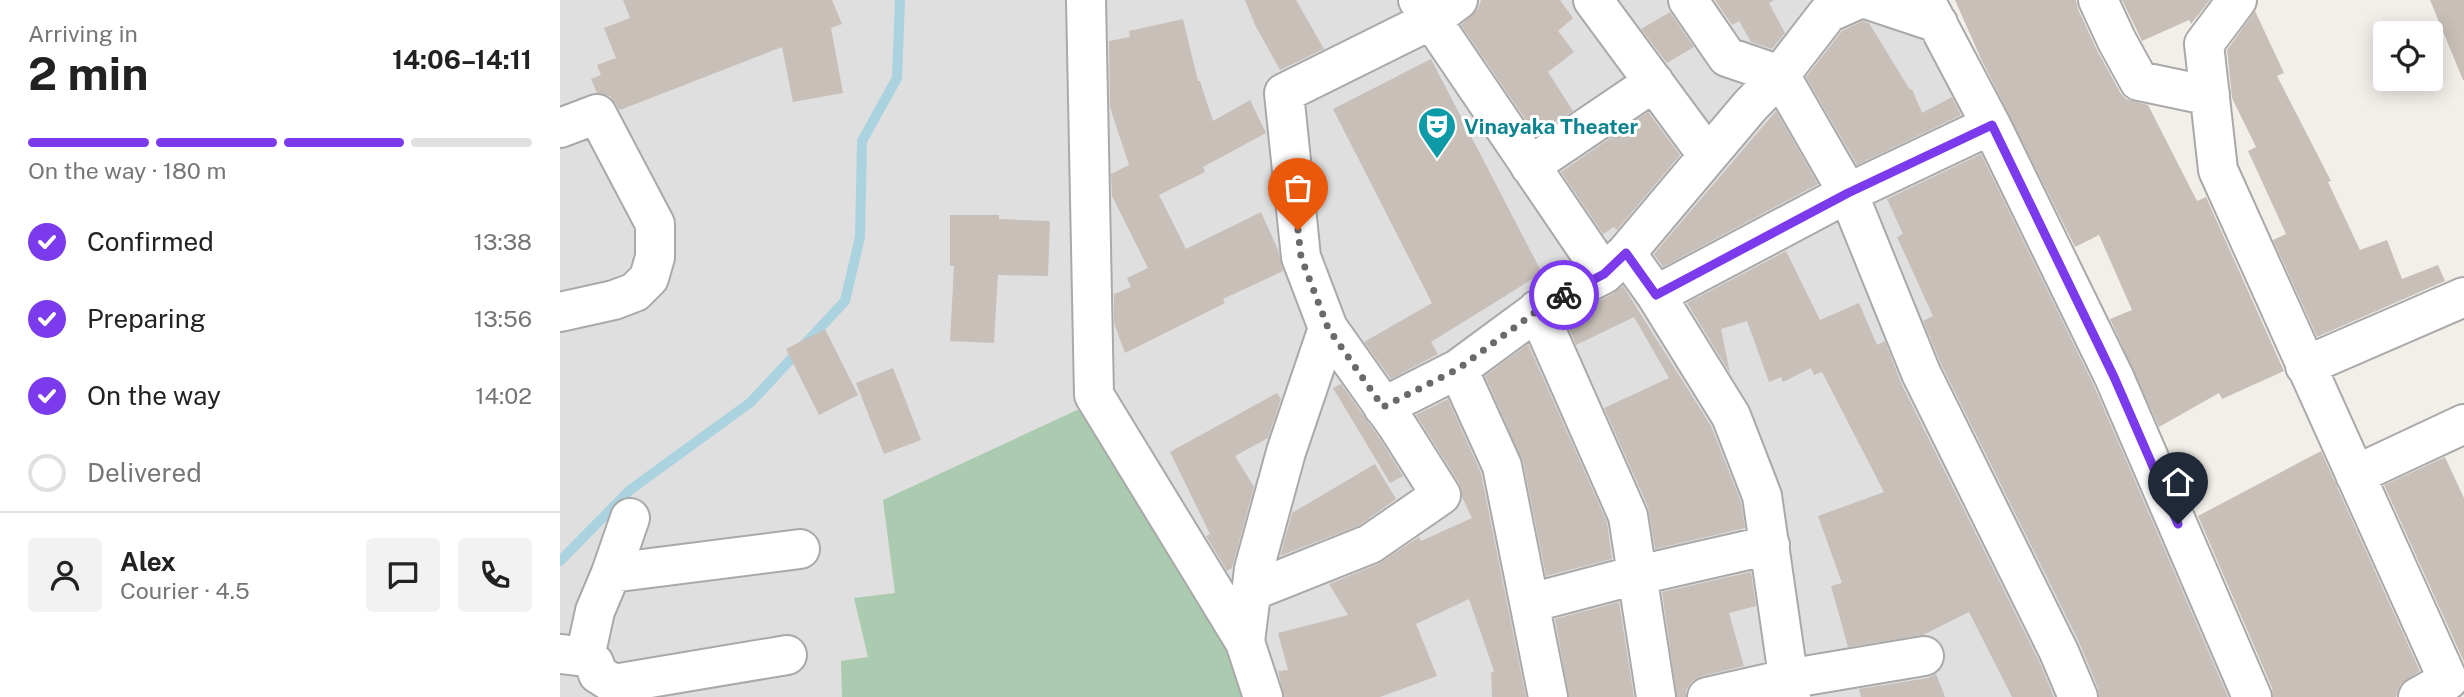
<!DOCTYPE html>
<html lang="en">
<head>
<meta charset="utf-8">
<style>
	:root { --surface:#fff; --page:#f2f2f2; --text:#222; --muted:#767676; --line:#e0e0e0; --accent:#7c3aed }
	body { margin:0; font-family:"Public Sans",sans-serif; background:var(--page); color:var(--text); height:100vh; display:flex; flex-direction:column; font-size:26px; white-space:nowrap }
	* { box-sizing:border-box; margin:0 }
	p { font-size:23px; color:var(--muted) }
	.icon { flex:none; width:38px; height:38px; fill:none; stroke:currentColor; stroke-width:2; stroke-linecap:round; stroke-linejoin:round }
	.map { position:relative; flex:1; overflow:hidden }
	.drawer { display:flex; flex-direction:column; background:var(--surface); width:560px }
	.drawer>* { flex:none }
	.buttons { position:absolute; left:1813px; top:21px; display:grid; gap:14px }
	.buttons a { display:grid; place-items:center; width:70px; height:70px; border-radius:7px; background:var(--surface); box-shadow:0 4px 18px #0003; font-size:35px }
	.pin { position:absolute; display:grid; place-items:center; width:60px; height:60px; color:#fff; margin:-72px -30px; border-radius:50% 50% 50% 0; rotate:-45deg; box-shadow:0 0 7px #0007 }
	.pin .icon { rotate:45deg }
	.courier { position:absolute; display:grid; place-items:center; width:70px; height:70px; margin:-35px; border:5px solid #7c3aed; border-radius:50%; background:#fff; color:#222; box-shadow:0 2px 9px #0007 }
	.headline em { font-style:normal; font-weight:700 }
	.headline div { display:flex; flex-direction:column-reverse }
	.headline { display:flex; align-items:center; justify-content:space-between; height:119px; padding:0 28px }
	h1 { font-size:46px; font-weight:700; line-height:52px }
	.bar { display:grid; grid-template-columns:repeat(4,1fr); gap:10px 7px; align-content:center; height:84px; padding:0 28px }
	.bar i { height:9px; border-radius:5px; background:var(--line) }
	.bar .on { background:var(--accent) }
	.bar p { grid-column:span 4 }
	.line { display:flex; align-items:center; gap:18px; padding:0 28px; border-top:2px solid var(--line) }
	.line div { flex:1 }
	.round { display:grid; place-items:center; flex:none; width:74px; height:74px; border-radius:7px; background:var(--page) }
	ol { padding:0 28px; list-style:none }
	li { display:flex; align-items:center; gap:21px; height:77px }
	li p { margin-inline-start:auto }
	li .icon { padding:7px; border-radius:50%; background:var(--accent); color:#fff; stroke-width:4 }
	li:last-child { color:var(--muted) }
	li i { width:38px; height:38px; border:4px solid var(--line); border-radius:50% }
	main { display:flex; flex:1; min-height:0 }
	.map>svg:first-child { display:block }
</style>
</head>
<body>
<main>
<section class="drawer">
<div class="headline"><div><h1>2 min</h1><p>Arriving in</p></div><em>14:06–14:11</em></div>
<div class="bar"><i class="on"></i><i class="on"></i><i class="on"></i><i></i><p>On the way · 180 m</p></div>
<ol>
<li><svg class="icon" aria-label="check" viewBox="0 0 24 24"><path d="M5 12l5 5 9-10"/></svg>Confirmed<p>13:38</p></li>
<li><svg class="icon" aria-label="check" viewBox="0 0 24 24"><path d="M5 12l5 5 9-10"/></svg>Preparing<p>13:56</p></li>
<li><svg class="icon" aria-label="check" viewBox="0 0 24 24"><path d="M5 12l5 5 9-10"/></svg>On the way<p>14:02</p></li>
<li><i></i>Delivered</li>
</ol>
<div class="line" style="height:126px"><a class="round"><svg class="icon" aria-label="person" viewBox="0 0 24 24"><circle cx="12" cy="8" r="4"/><path d="M4 21q1-7 8-7t8 7"/></svg></a><div><b>Alex</b><p>Courier · 4.5</p></div><a class="round"><svg class="icon" aria-label="chat" viewBox="0 0 24 24"><path d="M4 5h16v11H9l-5 4z"/></svg></a><a class="round"><svg class="icon" aria-label="phone" viewBox="0 0 24 24"><path d="M5 4h4l2 5-3 2q2 4 5 5l2-3 5 2v4C11 20 4 13 5 4z"/></svg></a></div>
</section>
<div class="map">
<svg width="1904" height="697" viewBox="0 0 1904 697">
	<rect width="100%" height="100%" fill="#f2efe9"/>
	<path fill="#e0dfdf" d="M0 0H1350L1630 586 1677 697H0Z"/>
	<path fill="#aacbaf" d="M530 404 668 628 682 697H282L281 661 308 657 294 598 335 593 323 500Z"/>
	<g fill="none" stroke-linecap="round" stroke-linejoin="round">
		<path stroke="#aad3df" stroke-width="10" d="M0 561 70 490 191 402 285 301 300 237 302 141 337 78 340 0"/>
	</g>
	<path fill="#c7bfb8" d="M63 0H272L282 24 271 28 283 93 233 102 222 47 60 110 50 96 37 93 31 79 41 75 37 65 56 58 44 28 70 18Z
		M685 0H736L764 49 720 70 695 25Z
		M1000 0 1013 18 998 31 1014 52 988 72 1013 111 976 135 901 25 918 9 921 0Z
		M1155 0H1214L1209 3 1225 33 1212 49 1191 42 1179 21 1172 25Z
		M1395 0H1516L1518 9 1537 50 1560 92 1566 99 1588 105 1637 201 1646 197 1724 371 1662 399 1659 393 1599 427 1550 319 1572 310 1539 235 1515 247 1421 59Z
		M1562 0H1650L1631 24 1629 20 1582 41Z
		M1870 0H1904V80H1903Z
		M1695 11 1724 73 1717 76 1771 181 1768 182 1800 250 1827 240 1842 279 1878 265 1885 281 1757 337 1713 240 1726 234 1688 151 1696 147 1672 98 1667 50Z
		M1110 12 1134 47 1107 63 1081 29Z
		M623 19 638 81H640L653 121 690 100 706 133 643 167 645 172 599 195 626 249 701 212 718 250 723 271 663 299 665 303 565 353 554 323V294L571 287 567 278 588 268 552 196 551 174 569 165 550 107 549 41 570 37 569 31Z
		M1303 21 1309 23 1350 90 1352 89 1362 113 1392 97 1401 115 1297 165 1246 77 1282 31Z
		M871 59 982 273 871 342 878 354 831 379 804 342 872 303 773 109Z
		M1216 111 1258 184 1103 267 1094 254Z
		M1088 112 1120 155 1057 230 1054 227 1043 234 1001 172Z
		M1421 154 1534 386 1668 697H1539L1538 688 1519 642 1381 364 1363 321 1373 316 1337 237 1343 234 1327 199Z
		M390 215H439V219L490 221 488 276 438 275 434 343 390 341 394 266H390Z
		M1226 251 1260 320 1299 303 1317 345 1325 341 1341 383 1479 661 1494 697H1452L1409 612 1363 635 1288 647 1271 586 1282 583 1258 516 1324 492 1262 372 1254 375 1251 368 1223 382 1221 377 1209 382 1187 321 1161 329 1170 373 1127 303Z
		M1063 286 1151 426 1181 502 1185 528 1095 549 1088 507 1044 408 1109 378 1074 317 1016 345 1005 319 1054 293Z
		M265 329 298 395 259 415 226 349Z
		M968 344 1047 522 1052 559 986 576 963 462 925 376Z
		M333 368 361 440 324 454 296 383Z
		M781 384 820 439 843 476 830 483 773 388Z
		M717 393 721 399 708 438 675 456 694 487 672 568 667 571 646 536 650 534 610 452Z
		M888 399 921 473 966 697H932L931 673 934 671 909 599 856 624 877 676 820 697H724L718 671 728 670 718 633 788 615 769 584 818 564 859 537 861 541 912 518 902 497 899 483 856 415Z
		M1761 451 1860 671 1840 685 1836 697H1713L1712 688 1638 516Z
		M1885 457 1904 498V662L1824 485Z
		M815 464 836 499 800 525 720 556 732 513Z
		M1191 572 1196 606 1169 613 1184 666 1142 676 1132 681 1126 690V697H1117L1102 592Z
		M1059 602 1074 697H1009L995 619Z
		M1376 674 1385 697H1301L1299 689 1368 678Z"/>
	<g fill="none" stroke-linecap="round" stroke-linejoin="round">
		<defs>
			<path id="minor" d="M526 0 534 395 685 642
				M858 0 1044 274
				M1033 0 1148 156
				M1128 0 1167 57 1220 75 1288 193 1361 373 1499 652 1518 697
				M1309 0 1378 23
				M1365 0 1431 125 1554 377 1692 697
				M1538 0 1557 41 1579 81 1641 94H1650
				M1677 0 1644 44 1658 170 1888 680 1858 697
				M0 128 37 114 95 224V257L89 278 75 292 54 300 0 312
				M970 166 1094 82
				M1066 253 1096 295 1171 416 1202 496 1231 697
				M1096 295 1288 193 1431 125
				M977 310 1068 516 1096 697
				M1745 366 1904 297
				M823 407 898 369
				M1795 475 1904 424
				M51 573 70 518
				M692 591 810 544 881 495 838 427 768 328
				M970 603 1061 579 1210 545
				M2 654 25 657 34 663 38 674 54 684 227 655
				M25 657 35 611 51 573 240 549
				M703 697 685 642 694 569 726 452 768 328 741 257 724 93 871 20 898 0
				M988 697 942 466 898 369 989 302 1044 274 1066 253 1190 106 1220 75 1268 13 1297 0
				M1147 697 1227 679 1364 656"/>
		</defs>
		<use href="#minor" stroke="#a9a9a9" stroke-width="42"/>
		<use href="#minor" stroke="#fff" stroke-width="38"/>
	</g>
	<g fill="none" stroke-linecap="round" stroke-linejoin="round">
		<path stroke="#6b6a68" stroke-width="7" stroke-dasharray="0 12.6" d="M738 230 741 257 768 328 823 407 898 369 989 302 1004 295"/>
		<path stroke="#7c3aed" stroke-width="9" d="M1004 295 1044 274 1066 253 1096 295 1288 193 1432 125 1554 377 1618 524"/>
	</g>
	<defs>
		<symbol id="theatre-pin" viewBox="-11 -11 22 30"><path d="M0 17L-7.5 6A9.5 9.5 0 1 1 7.5 6Z" fill="#0f9aa8" stroke="#fff"/><path d="M-5-5.5Q0-4 5-5.5V0Q5 5 0 6Q-5 5-5 0ZM-3.3-2.5H-1v1.5H-3.3ZM1-2.5H3.3v1.5H1ZM-2.8 1Q0 5.5 2.8 1Z" fill="#fff"/></symbol>
	</defs>
	<g fill-rule="evenodd">
		<use href="#theatre-pin" x="855" y="104" width="44" height="60"/>
	</g>
	<g text-anchor="middle" dominant-baseline="central" stroke-width="6" stroke-linejoin="round" paint-order="stroke">
		<g font-size="21" font-weight="bold" fill="#0d838f" stroke="#fff" text-anchor="start">
			<text x="904" y="126">Vinayaka Theater</text>
		</g>
	</g>
</svg>
<div class="buttons">
<a><svg class="icon" aria-label="locate" viewBox="0 0 24 24"><circle cx="12" cy="12" r="6"/><path d="M12 2v4M12 18v4M2 12h4M18 12h4"/></svg></a>
</div>
<div class="pin" style="left:738px;top:230px;background:#ea580c"><svg class="icon" aria-label="bag" viewBox="0 0 24 24"><path d="M5 8h14l-1 12H6zM9 8a3 3 0 0 1 6 0"/></svg></div>
<div class="pin" style="left:1618px;top:524px;background:#1f2937"><svg class="icon" aria-label="home" viewBox="0 0 24 24"><path d="M3 11l9-7 9 7M6 9v11h12V9"/></svg></div>
<div class="courier" style="left:1004px;top:295px"><svg class="icon" aria-label="bike" viewBox="0 0 24 24"><circle cx="6" cy="16" r="4"/><circle cx="18" cy="16" r="4"/><path d="M6 16l4-8h5l3 8M10 8l3 8H6M13 5h3"/></svg></div>
</div>
</main>
</body>
</html>
